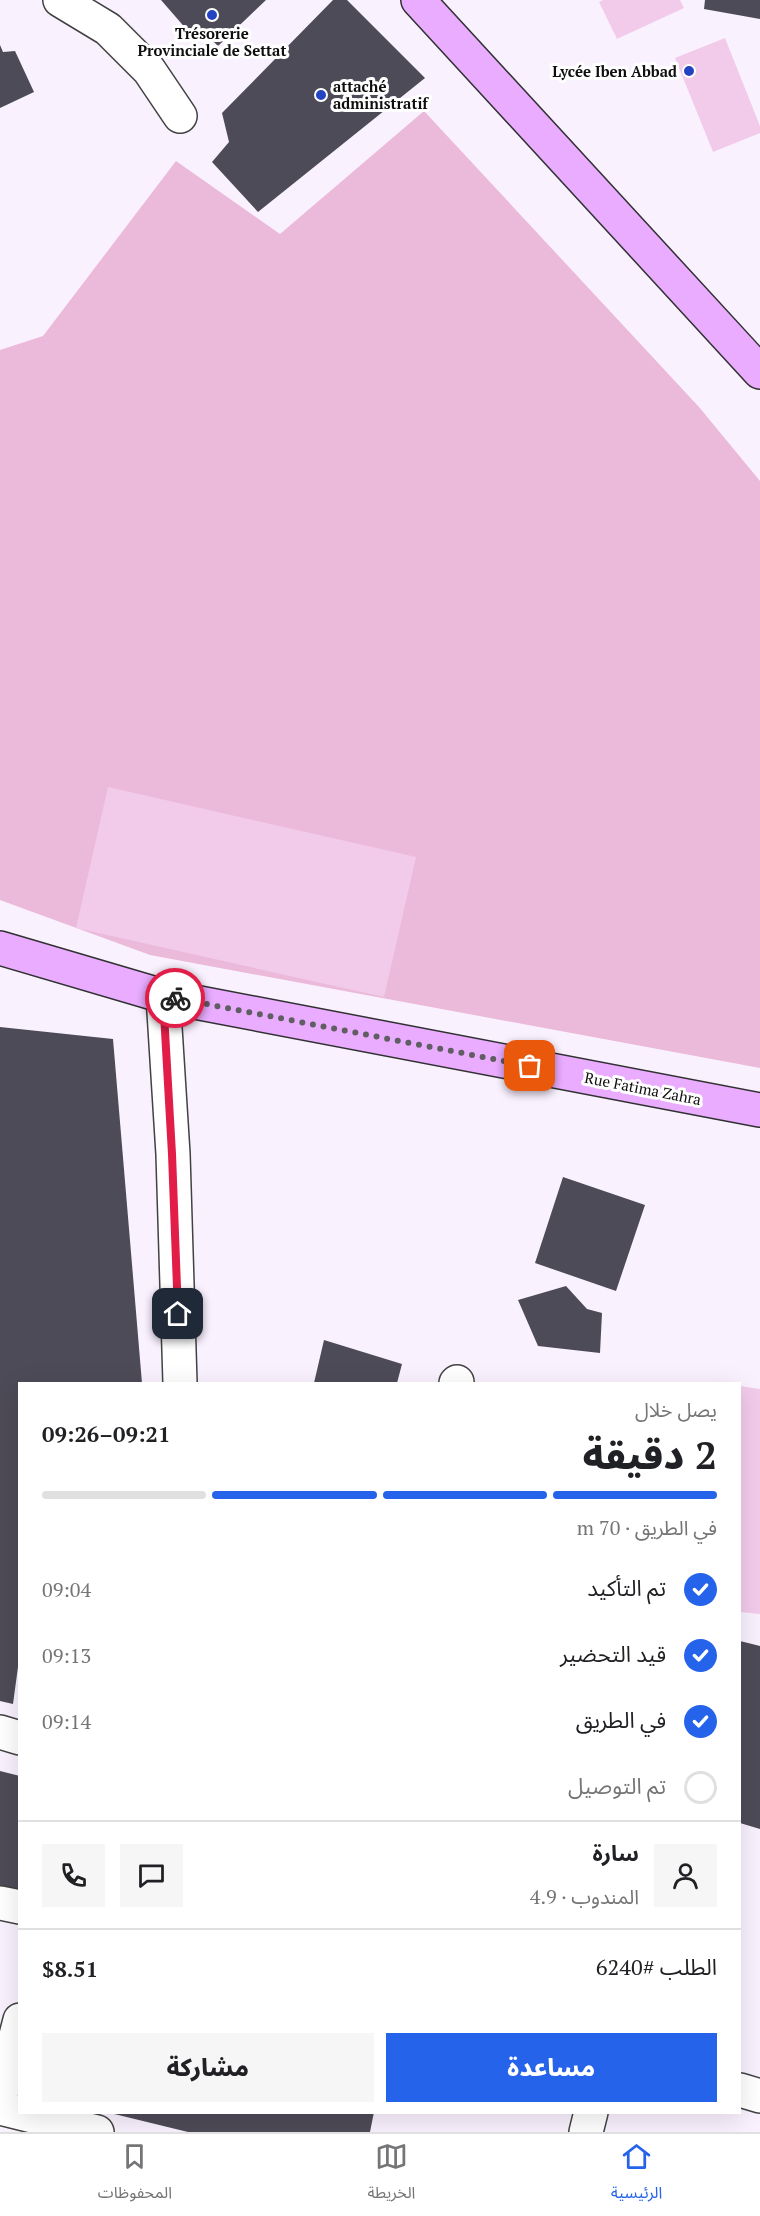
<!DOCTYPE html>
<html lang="ar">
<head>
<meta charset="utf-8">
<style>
	:root { --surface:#fff; --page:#f6f6f6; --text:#202124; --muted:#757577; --line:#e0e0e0; --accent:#2563eb }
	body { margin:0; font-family:"PT Serif","Noto Sans Arabic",serif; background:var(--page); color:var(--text); direction:rtl; height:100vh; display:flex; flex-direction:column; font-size:22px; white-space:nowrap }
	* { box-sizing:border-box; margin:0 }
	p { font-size:20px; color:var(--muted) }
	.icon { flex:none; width:33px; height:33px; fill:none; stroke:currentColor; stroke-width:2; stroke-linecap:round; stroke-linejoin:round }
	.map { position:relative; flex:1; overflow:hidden; direction:ltr }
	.drawer { position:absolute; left:18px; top:1382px; width:723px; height:732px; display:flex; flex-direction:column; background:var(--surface); border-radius:0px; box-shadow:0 6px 24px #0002; direction:rtl }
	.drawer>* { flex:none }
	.pin { position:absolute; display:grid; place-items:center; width:51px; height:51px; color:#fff; margin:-26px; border-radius:12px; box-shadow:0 3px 9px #0006 }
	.courier { position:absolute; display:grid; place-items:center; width:60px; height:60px; margin:-30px; border:4px solid #e11d48; border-radius:50%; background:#fff; color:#222; box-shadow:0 2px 8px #0007 }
	.summary em { font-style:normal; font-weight:800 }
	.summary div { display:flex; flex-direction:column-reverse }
	.summary { display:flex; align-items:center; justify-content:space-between; height:102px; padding:0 24px }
	h1 { font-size:39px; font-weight:800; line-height:45px }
	.bar { display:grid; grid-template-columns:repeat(4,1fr); gap:9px 6px; align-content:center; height:72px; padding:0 24px }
	.bar i { height:8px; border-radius:4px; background:var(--line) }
	.bar .selected { background:var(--accent) }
	.bar p { grid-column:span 4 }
	.line { display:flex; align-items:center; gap:15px; padding:0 24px; border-top:2px solid var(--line) }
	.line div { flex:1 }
	.round { display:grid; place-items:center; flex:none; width:63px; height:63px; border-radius:0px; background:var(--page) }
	ol { padding:0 24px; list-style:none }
	li { display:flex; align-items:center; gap:18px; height:66px }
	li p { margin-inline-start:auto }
	li .icon { padding:6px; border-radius:50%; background:var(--accent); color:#fff; stroke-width:4 }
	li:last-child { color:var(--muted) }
	li i { width:33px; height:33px; border:3px solid var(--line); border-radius:50% }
	.cta { display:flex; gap:12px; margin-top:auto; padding:12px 24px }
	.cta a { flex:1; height:69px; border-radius:0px; background:var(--accent); color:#fff; font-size:24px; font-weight:800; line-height:69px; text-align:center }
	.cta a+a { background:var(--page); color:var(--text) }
	.dock { display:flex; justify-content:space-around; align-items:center; height:84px; border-top:2px solid var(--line); background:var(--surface); font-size:16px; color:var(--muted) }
	.dock a { display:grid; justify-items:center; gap:3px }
	.dock .selected { color:var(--accent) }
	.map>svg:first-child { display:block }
</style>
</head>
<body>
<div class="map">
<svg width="760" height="2132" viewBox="0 0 760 2132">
	<rect width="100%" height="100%" fill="#faf1ff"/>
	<path fill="#ebb9da" d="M424 111 699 407 760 481V1068L150 955 0 900V350L43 336 176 161 280 234Z"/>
	<path fill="#f2cbea" d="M603 0H680L684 8 617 39 599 2Z
		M725 38 760 126V133L713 152 675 58Z
		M108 787 416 857 384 997 76 928Z
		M740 1386 760 1389V1614L740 1612Z"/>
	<path fill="#4e4b58" d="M161 0H266L218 46 203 31 194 38Z
		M333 0H347L425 78 258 212 212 162 229 142 222 113Z
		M705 0H760V19L704 9Z
		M0 45 3 52 15 51 34 92 0 108Z
		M0 1027 113 1039 142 1383H20V1652L13 1704 0 1701Z
		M563 1177 645 1205 616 1291 535 1263Z
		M566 1286 587 1309 602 1313 600 1353 538 1346 518 1300Z
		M324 1340 402 1364 397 1383H314Z
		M740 1641 760 1646V1829L740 1823Z
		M0 1771 20 1776V1898L0 1893Z
		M106 2112H374L370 2132H188Z"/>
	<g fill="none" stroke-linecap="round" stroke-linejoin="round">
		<defs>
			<path id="street" d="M60 0 108 29 149 70 180 116
				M163 996 173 1154 180 1383
				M456 1383 457 1382
				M0 1732 20 1738
				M0 1903 20 1907
				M740 2090 760 2096
				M0 2098 20 2020
				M0 2108 97 2132
				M586 2132 591 2112"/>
			<path id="secondary" d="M418 0 760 372
				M0 948 163 996 760 1110"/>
		</defs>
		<use href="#street" stroke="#424242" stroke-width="36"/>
		<use href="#secondary" stroke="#313131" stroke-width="36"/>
		<use href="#street" stroke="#fff" stroke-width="33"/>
		<use href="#secondary" stroke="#e9acff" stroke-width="33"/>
	</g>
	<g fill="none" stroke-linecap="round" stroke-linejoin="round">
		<path stroke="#615e63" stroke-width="6" stroke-dasharray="0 10.8" d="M175 998 530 1066"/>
		<path stroke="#e11d48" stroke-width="8" d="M175 998 163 996 172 1154 178 1314"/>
	</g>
	<g fill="#2343c2" stroke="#fff" stroke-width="2">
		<circle cx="212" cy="15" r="6"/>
		<circle cx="689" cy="71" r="6"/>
		<circle cx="321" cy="95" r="6"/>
	</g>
	<g text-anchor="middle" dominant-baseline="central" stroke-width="6" stroke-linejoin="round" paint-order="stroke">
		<g font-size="15" font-weight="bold" fill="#0f0f0f" stroke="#fff">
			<text x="212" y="33">Trésorerie<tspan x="212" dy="17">Provinciale de Settat</tspan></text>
			<text x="677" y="71" text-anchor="end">Lycée Iben Abbad</text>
			<text x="333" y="86" text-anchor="start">attaché<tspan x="333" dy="17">administratif</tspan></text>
		</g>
		<g font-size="15" fill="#0f0f0f" stroke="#fff">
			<text transform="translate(643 1088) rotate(11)">Rue Fatima Zahra</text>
		</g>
	</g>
</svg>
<div class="pin" style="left:530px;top:1066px;background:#ea580c"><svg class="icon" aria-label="bag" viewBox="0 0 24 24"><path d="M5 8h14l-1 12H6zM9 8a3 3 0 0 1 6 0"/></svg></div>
<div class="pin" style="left:178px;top:1314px;background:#1f2937"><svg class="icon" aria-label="home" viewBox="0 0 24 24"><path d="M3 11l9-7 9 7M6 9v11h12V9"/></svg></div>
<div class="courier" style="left:175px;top:998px"><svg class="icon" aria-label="bike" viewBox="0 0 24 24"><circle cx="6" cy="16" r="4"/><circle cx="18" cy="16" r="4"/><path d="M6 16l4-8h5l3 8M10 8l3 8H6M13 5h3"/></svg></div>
<section class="drawer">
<div class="summary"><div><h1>2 دقيقة</h1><p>يصل خلال</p></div><em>09:21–09:26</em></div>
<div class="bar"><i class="selected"></i><i class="selected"></i><i class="selected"></i><i></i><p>في الطريق · 70 m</p></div>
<ol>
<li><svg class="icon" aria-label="check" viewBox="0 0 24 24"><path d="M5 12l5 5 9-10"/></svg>تم التأكيد<p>09:04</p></li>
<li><svg class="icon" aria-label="check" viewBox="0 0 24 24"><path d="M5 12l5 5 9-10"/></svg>قيد التحضير<p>09:13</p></li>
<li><svg class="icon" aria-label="check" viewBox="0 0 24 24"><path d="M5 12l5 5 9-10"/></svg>في الطريق<p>09:14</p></li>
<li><i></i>تم التوصيل</li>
</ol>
<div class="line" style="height:108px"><a class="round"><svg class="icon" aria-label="person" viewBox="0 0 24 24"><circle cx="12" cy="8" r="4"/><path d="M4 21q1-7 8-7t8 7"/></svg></a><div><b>سارة</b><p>المندوب · 4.9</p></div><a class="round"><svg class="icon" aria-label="chat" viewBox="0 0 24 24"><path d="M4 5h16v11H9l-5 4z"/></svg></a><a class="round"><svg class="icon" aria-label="phone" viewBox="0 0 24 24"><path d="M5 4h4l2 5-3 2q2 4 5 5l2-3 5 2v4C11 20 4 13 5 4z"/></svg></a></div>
<div class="line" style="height:78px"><div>الطلب #6240</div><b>$8.51</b></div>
<div class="cta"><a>مساعدة</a><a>مشاركة</a></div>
</section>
</div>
<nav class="dock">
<a class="selected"><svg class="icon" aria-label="home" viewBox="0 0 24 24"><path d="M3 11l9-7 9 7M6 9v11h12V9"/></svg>الرئيسية</a>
<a><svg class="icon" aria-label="map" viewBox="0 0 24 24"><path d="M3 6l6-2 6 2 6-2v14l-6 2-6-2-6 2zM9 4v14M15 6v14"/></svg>الخريطة</a>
<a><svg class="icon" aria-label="saved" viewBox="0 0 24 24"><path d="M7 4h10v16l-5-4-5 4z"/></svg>المحفوظات</a>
</nav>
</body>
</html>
